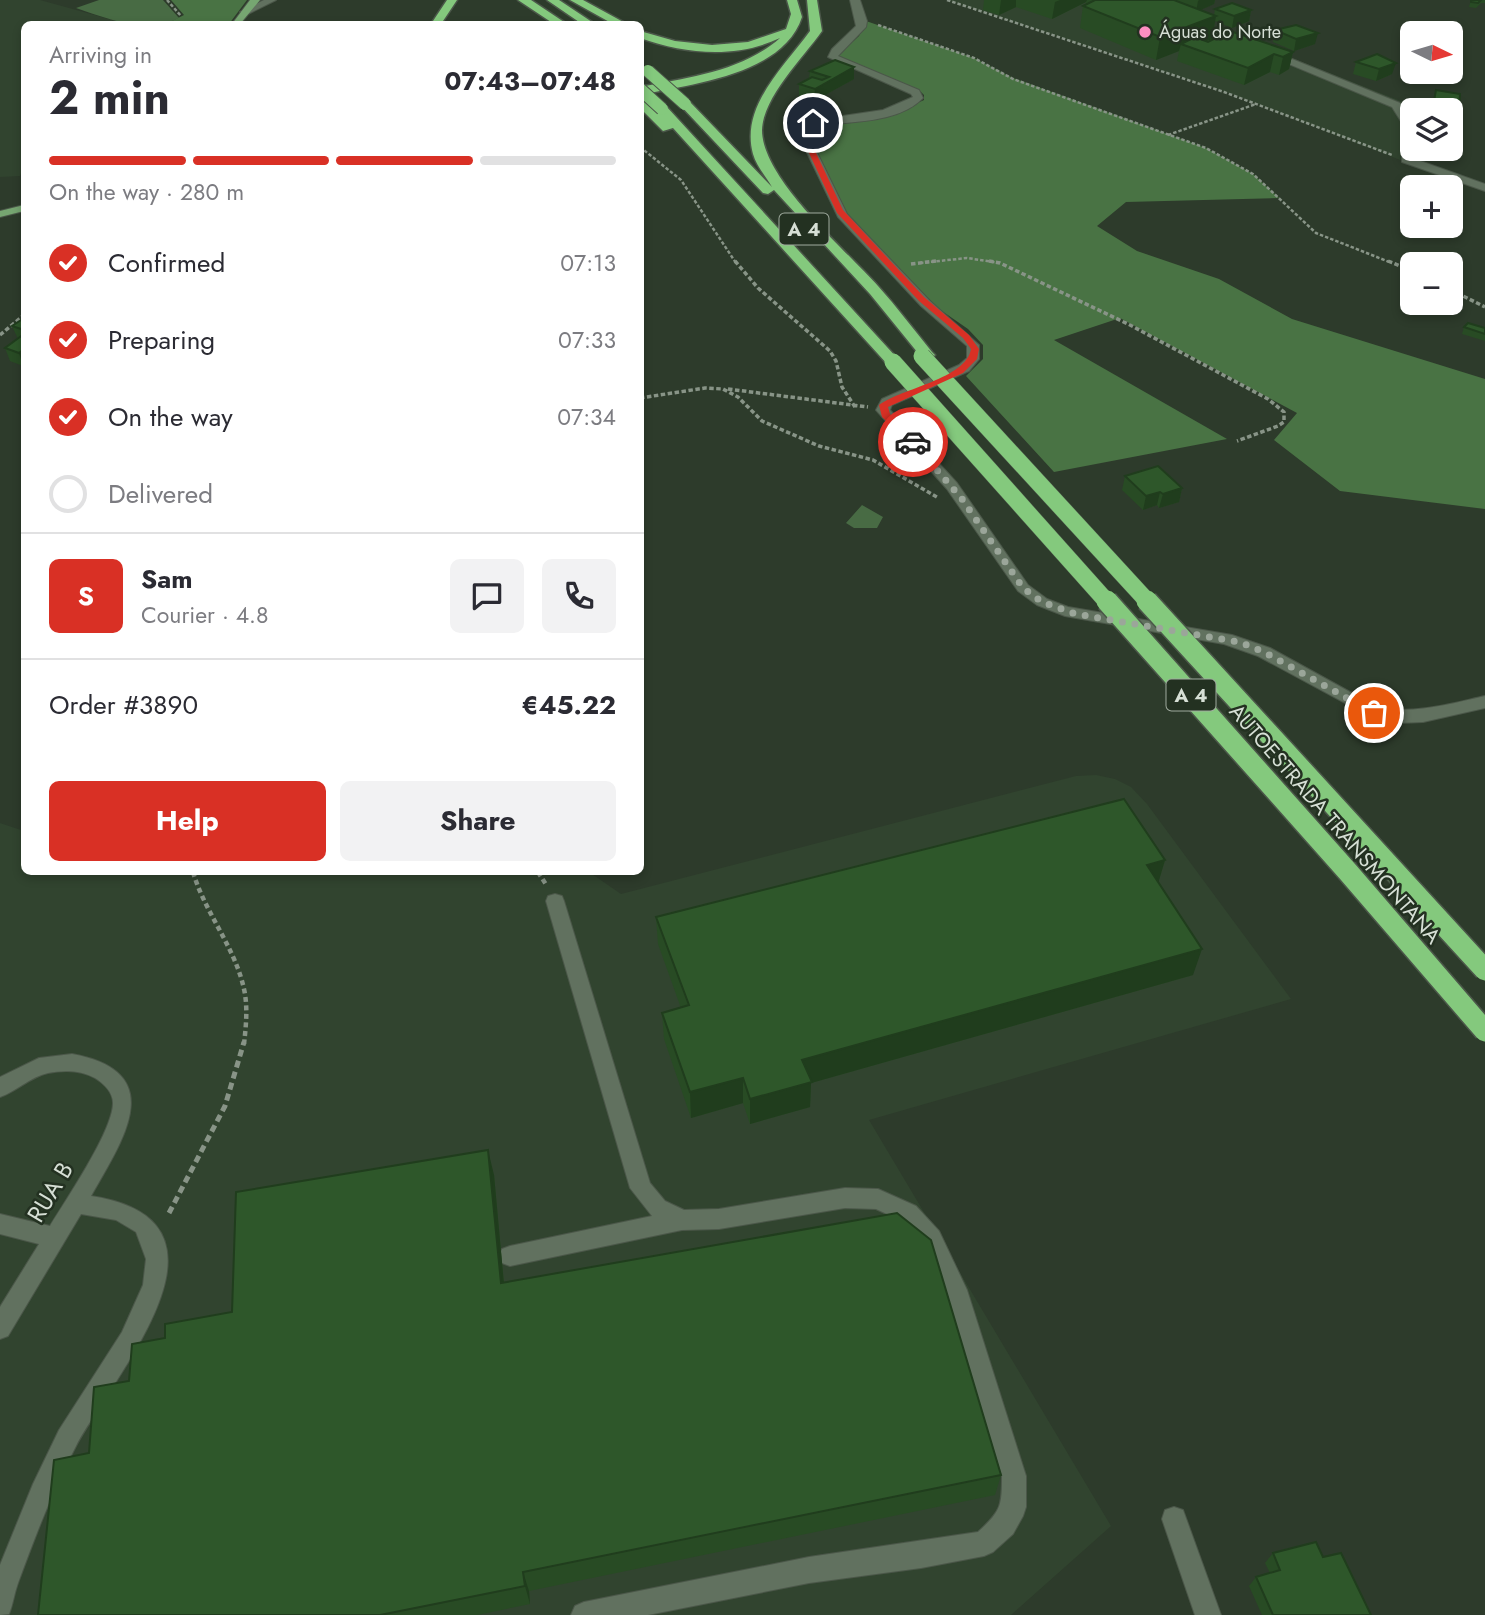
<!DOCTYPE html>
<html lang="en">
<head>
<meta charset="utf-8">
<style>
	:root { --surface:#fff; --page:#f2f2f3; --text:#2b2b33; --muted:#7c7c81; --line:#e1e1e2; --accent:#d93025 }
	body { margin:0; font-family:Jost,sans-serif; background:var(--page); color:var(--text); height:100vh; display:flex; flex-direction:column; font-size:26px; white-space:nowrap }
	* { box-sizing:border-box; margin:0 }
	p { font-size:23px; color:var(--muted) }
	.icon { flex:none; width:38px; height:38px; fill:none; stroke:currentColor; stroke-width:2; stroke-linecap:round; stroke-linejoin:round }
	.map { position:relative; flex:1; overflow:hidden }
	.drawer { position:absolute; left:21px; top:21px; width:623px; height:854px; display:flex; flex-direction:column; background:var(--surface); border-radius:10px; box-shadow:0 4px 10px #0003 }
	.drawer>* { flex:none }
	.needle { width:46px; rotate:95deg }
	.fabs { position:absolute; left:1400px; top:21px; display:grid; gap:14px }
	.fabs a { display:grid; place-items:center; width:63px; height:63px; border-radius:10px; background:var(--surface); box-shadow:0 4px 10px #0003; font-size:35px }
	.pin { position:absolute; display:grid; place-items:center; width:60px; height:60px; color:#fff; margin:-30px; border:4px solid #fff; border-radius:50%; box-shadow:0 2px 7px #0007 }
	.courier { position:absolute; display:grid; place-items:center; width:70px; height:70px; margin:-35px; border:5px solid #d93025; border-radius:50%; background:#fff; color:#222; box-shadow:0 2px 9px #0007 }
	.overview em { font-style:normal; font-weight:700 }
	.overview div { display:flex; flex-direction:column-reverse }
	.overview { display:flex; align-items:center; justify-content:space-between; height:119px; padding:0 28px }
	h1 { font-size:46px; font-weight:700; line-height:52px }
	.bar { display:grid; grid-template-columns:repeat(4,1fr); gap:10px 7px; align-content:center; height:84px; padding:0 28px }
	.bar i { height:9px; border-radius:5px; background:var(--line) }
	.bar .current { background:var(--accent) }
	.bar p { grid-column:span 4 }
	.line { display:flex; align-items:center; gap:18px; padding:0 28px; border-top:2px solid var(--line) }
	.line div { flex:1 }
	.round { display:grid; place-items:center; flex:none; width:74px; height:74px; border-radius:10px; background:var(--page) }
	ol { padding:0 28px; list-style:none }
	li { display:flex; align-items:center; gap:21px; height:77px }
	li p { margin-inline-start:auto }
	li .icon { padding:7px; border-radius:50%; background:var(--accent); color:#fff; stroke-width:4 }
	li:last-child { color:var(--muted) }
	li i { width:38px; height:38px; border:4px solid var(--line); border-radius:50% }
	.action { display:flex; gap:14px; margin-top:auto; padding:14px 28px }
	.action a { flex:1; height:80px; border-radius:10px; background:var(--accent); color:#fff; font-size:28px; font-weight:700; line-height:80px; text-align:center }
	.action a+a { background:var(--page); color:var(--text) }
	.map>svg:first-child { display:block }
</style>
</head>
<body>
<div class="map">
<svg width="1485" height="1615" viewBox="0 0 1485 1615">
	<rect width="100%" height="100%" fill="#2d3b2b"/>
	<path fill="#31442f" d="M0 0H40L127 24H24V165L20 176 0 177Z
		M947 0H1146L1421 109 1412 110 1413 165 1235 95Z
		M1096 775 1115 779 1131 787 1147 804 1291 999 869 1120 1111 1526 1011 1615H0V823L24 831V872H165L177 875V872H589L621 894 1076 776Z"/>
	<path fill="#486b44" d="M99 0H163L179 18C146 35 109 19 76 8Z
		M862 505 883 517 877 528H854L846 523Z"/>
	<path fill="#497344" d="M171 0H247L229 24H166L184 15Z
		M866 21 974 58 1013 78 1206 148 1253 174 1279 198 1126 202 1097 226 1137 251 1219 279 1292 319 1485 379V509L1340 491 1274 440 1297 413 1120 318 1054 340 1227 439 1054 472 966 376 983 359V345L968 329 939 309 852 221 838 200 812 147 810 132 813 127 902 110 924 100V95L920 91 844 61 838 55 859 36Z"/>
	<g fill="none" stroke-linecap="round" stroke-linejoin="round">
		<defs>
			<path id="minor" d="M264 0H276L248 14 240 12Z
				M850 0H860L867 21 866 27 838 56 919 90 923 98C898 124 849 121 816 126L811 129 810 138 847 214 929 300 979 345V359L969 371 892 405 890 410 957 483 1028 585 1047 599 1068 607 1232 635 1270 648 1379 708C1416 714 1449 704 1485 696V708L1423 722 1398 723 1375 719 1258 656 1224 644 1065 616 1037 605 1018 591 947 489 876 410 882 399 959 365 967 358V346L921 306 838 217 800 138 801 128 809 121 883 110 913 97 911 94 828 57 832 49 856 26Z
				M1189 21H1195L1249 43 1241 45 1189 25Z
				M1270 50 1400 103 1412 121V158L1485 184V191L1402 162V123L1392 107 1267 55 1265 53Z
				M555 894 562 896 564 901 650 1183 665 1201 684 1210 719 1209 845 1188 878 1189 916 1206 939 1231 967 1290 1026 1476V1507L1023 1516 1013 1534 993 1552 984 1556 921 1568 809 1583 648 1615H571L575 1606 584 1602 809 1557 978 1532C1001 1511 1002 1506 1002 1476L945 1291 923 1245 900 1220 876 1209 845 1208 719 1229 682 1230 510 1266 502 1263 499 1256 502 1249 510 1246 652 1216 630 1188 546 901 548 896Z
				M72 1054C171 1072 122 1141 91 1196 253 1221 114 1374 76 1446 53 1489 35 1537 18 1583 14 1594 13 1604 9 1614L0 1615V1565L33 1484 59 1430 122 1332 143 1285 146 1259 136 1232 116 1220 81 1214 8 1336 0 1339V1307L39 1244 0 1234V1214L50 1226C65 1201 113 1131 113 1103 113 1092 103 1083 95 1078 81 1070 63 1070 48 1073 30 1077 17 1091 0 1097V1077L39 1058Z
				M1174 1507 1183 1510 1221 1615H1195L1162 1519 1165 1510Z"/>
			<path id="major" d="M250 0H260L240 24H232Z
				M24 205V211L0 217V211Z"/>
			<path id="highway" d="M447 0H457L441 24H431Z
				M518 0H531L567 24H554Z
				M547 0H559L595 24H582Z
				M570 0H583L627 24H613Z
				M787 0H797L802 17C783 75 692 84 640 95V87C688 78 743 71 780 38 736 59 685 54 640 38V31L675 41 712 45 748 42 786 29 791 14Z
				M807 0H817L822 31C803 58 763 97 762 130 762 179 846 250 878 286 897 307 914 330 932 352L935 355 932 358H922L870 294 774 190 768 194 763 193 679 104 689 101 772 187C766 177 756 165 753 154 740 106 784 67 810 31Z
				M640 97 658 112V106H666L898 359 901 362 898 365H888L673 128 663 131 640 108Z"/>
		</defs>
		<use href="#minor" stroke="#4b5749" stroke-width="2"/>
		<use href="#major" stroke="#4b5749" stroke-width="2"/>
		<use href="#highway" stroke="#4b5749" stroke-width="3"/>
		<path stroke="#889487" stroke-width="2.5" stroke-dasharray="3.5 2" stroke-linecap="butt" d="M167 0 181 16
			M947 0 1224 92 1392 155
			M878 25 974 58 1013 79 1206 148 1253 174 1316 233 1392 263
			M1168 135 1256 104
			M640 147 681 180 736 263
			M920 263 967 258 1000 263"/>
		<path stroke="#889487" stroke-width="3.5" stroke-dasharray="4.5 2.5" stroke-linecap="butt" d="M735 261 758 288 830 351 836 361 842 387 855 407
			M989 261 1000 263 1130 325 1268 399 1284 412V422L1278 426 1237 441
			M1388 261 1412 271
			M911 264 936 261
			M1451 290 1485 307
			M0 335 24 315
			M728 389 868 407
			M640 398 705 388 723 389 738 397 762 421 819 446 873 460 937 497"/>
		<path stroke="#889487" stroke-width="4.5" stroke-dasharray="5 3.5" stroke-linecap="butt" d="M193 872C205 913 235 947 244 989 248 1007 246 1026 244 1044
			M538 872 547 886"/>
		<path stroke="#889487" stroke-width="5" stroke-dasharray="7 4.5" stroke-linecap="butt" d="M169 1213 225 1106 244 1042"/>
		<use href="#minor" fill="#61715f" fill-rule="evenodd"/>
		<use href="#major" fill="#76a671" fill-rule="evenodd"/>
		<use href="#highway" fill="#84c97d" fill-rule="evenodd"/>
		<defs>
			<path id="highway-bridge-far2" d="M648 71 685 104
				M640 89 662 109"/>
			<path id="highway-bridge-far1" d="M922 356 1149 603
				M893 362 1108 603"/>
			<path id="highway-bridge" d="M1107 601 1348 872 1485 1031
				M1147 601 1485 970"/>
		</defs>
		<use href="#highway-bridge-far2" stroke="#4b5749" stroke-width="14" stroke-linecap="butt"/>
		<use href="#highway-bridge-far1" stroke="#4b5749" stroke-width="18" stroke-linecap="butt"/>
		<use href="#highway-bridge" stroke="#4b5749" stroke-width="24" stroke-linecap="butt"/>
		<use href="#highway-bridge-far2" stroke="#84c97d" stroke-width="12"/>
		<use href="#highway-bridge-far1" stroke="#84c97d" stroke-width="17"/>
		<use href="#highway-bridge" stroke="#84c97d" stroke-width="21"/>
	</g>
	<path fill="#284b24" d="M984 0H1215L1214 4 1200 10 1214 15 1215 9 1251 10 1249 21 1232 28 1215 21 1212 39 1206 41 1293 52 1289 69 1279 75 1270 72 1244 85 1177 61 1179 51 1156 60 1080 28 1083 6 1086 4V2L1052 19 1016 7 999 15 983 10Z
		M1471 0H1485V3H1481L1476 8 1469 7Z
		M1275 30 1315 44 1294 51 1273 42Z
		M1377 54 1392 74 1376 81 1353 74 1356 62Z
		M810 71 854 79 814 101 799 96V84L809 79Z
		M1436 90 1459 108 1455 120H1451V110H1431Z
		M24 318V366H23L10 361 5 348 18 339 12 326Z
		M1464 327 1485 328V341L1462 334Z
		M1125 476 1182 488 1179 502 1159 508 1157 505 1143 510 1122 490Z
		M1165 860 1158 883 1193 975 811 1083 810 1107 750 1124 743 1103 691 1118 664 1039 662 1013 681 1008 658 944 656 917Z
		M494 1175 504 1283 1001 1475 995 1495 529 1591 530 1604 477 1615H38L89 1453 129 1381 165 1338 232 1312Z
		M1273 1553 1323 1557 1371 1615H1262L1249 1586 1256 1577 1270 1573 1265 1563Z"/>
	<path fill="#203d1d" d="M1001 0H1016V7L999 15Z
		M1060 0H1087L1086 2 1052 19 1055 2Z
		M1199 0H1215L1214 4 1196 12 1198 1Z
		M1251 10 1249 21 1232 28 1234 16Z
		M1216 16 1212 39 1189 47 1181 44 1179 51 1156 60 1160 37Z
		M1318 33 1315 44 1294 51 1296 39Z
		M1293 52 1289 69 1279 75 1283 57Z
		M1274 54 1270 72 1244 85 1248 68Z
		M1396 63 1392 74 1376 81 1379 69Z
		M854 67V79L814 101 815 89Z
		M24 349V366H23L19 353Z
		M1182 488 1179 502 1159 508 1163 494Z
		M1160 492 1157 505 1143 510 1146 496Z
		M1165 860 1157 887 1147 865Z
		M1202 949 1193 975 811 1083 810 1107 750 1124V1099L802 1060Z
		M743 1078V1103L691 1118 690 1092Z
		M488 1150 494 1175 506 1307 501 1283Z
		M523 1572 529 1591 530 1604 525 1586Z"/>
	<path fill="#2e572a" stroke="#203d1d" stroke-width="2" d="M1095 0H1174L1216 16 1160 37 1083 6Z
		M1471 0H1481L1478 3 1471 2Z
		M1232 3 1251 10 1234 16 1215 9Z
		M1296 25 1318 33 1296 39 1275 30Z
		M1230 31 1293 52 1283 57 1274 54 1248 68 1181 44 1195 37 1208 42Z
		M1377 54 1396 63 1379 69 1356 62Z
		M835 60 854 67 815 89 799 84 812 77 822 80 829 77 810 71Z
		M1436 90 1460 94 1459 108 1442 106V102L1434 101Z
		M24 318V330L12 326Z
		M1468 323 1485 328V334L1464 327Z
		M24 334V349L19 353 5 348Z
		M1158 466 1182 488 1163 494 1160 492 1146 496 1125 476Z
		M1124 799 1165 860 1147 865 1202 949 802 1060 812 1082 750 1099 743 1078 690 1092 662 1013 689 1005 656 917Z
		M488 1150 501 1283 897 1213 931 1240 1001 1475 523 1572 525 1586 380 1615H38L54 1460 89 1453 94 1387 129 1381 132 1344 165 1338V1324L232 1312 236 1192Z
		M1316 1542 1323 1557 1341 1553 1371 1615H1273L1256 1577 1280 1570 1273 1553Z"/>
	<path fill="#d93025" d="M810 122 816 123 809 129V138L843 210 924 297 969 335 979 349 977 359 963 373 888 407 890 414 916 440V444H910L882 417 879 405C902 388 966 379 971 349L963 338 919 301 837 213 802 138V128Z"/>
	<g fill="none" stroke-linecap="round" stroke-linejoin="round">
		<path stroke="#9ba69a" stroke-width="7" stroke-dasharray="0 12.6" d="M913 442 962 499 1023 588 1042 602 1076 614 1239 642 1264 652 1374 713"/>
	</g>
	<circle fill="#fd8fc1" stroke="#233121" stroke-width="2.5" cx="1145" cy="32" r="7"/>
	<g text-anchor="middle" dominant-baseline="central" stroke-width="5" stroke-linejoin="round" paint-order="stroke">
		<g font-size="18" fill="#d6dfd5" stroke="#233121" text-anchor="start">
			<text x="1159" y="32">Águas do Norte</text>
		</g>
		<g fill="#233121" stroke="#a0ab9f" stroke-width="2">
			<rect x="779.5" y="213.5" width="49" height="31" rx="5"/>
			<rect x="1166.5" y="679.5" width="49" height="31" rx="5"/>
		</g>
		<g font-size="19" font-weight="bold" fill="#d6dfd5">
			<text x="804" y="229">A 4</text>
			<text x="1191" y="695">A 4</text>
		</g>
		<g font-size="21" fill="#d6dfd5" stroke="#233121">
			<text transform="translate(1335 824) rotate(49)">AUTOESTRADA TRANSMONTANA</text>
		</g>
		<g font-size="24" fill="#d6dfd5" stroke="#233121">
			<text transform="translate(50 1192) rotate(-59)">RUA B</text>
		</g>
	</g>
</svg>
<div class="fabs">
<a><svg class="needle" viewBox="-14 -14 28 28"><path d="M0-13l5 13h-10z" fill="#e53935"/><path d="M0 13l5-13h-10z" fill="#7c7c81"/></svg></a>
<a><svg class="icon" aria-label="layers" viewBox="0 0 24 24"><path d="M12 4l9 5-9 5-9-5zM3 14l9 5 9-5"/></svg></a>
<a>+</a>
<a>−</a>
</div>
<div class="pin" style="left:1374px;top:713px;background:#ea580c"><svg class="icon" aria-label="bag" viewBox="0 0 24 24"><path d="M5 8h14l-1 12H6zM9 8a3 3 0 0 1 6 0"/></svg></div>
<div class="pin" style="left:813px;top:123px;background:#1f2937"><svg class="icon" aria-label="home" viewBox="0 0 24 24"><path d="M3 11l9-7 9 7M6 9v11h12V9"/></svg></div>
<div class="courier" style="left:913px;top:442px"><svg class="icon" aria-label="car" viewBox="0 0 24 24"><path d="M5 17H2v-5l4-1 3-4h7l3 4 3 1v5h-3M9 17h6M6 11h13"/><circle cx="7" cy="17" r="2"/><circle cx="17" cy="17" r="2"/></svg></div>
<section class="drawer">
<div class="overview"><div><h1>2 min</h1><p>Arriving in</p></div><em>07:43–07:48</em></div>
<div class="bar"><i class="current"></i><i class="current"></i><i class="current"></i><i></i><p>On the way · 280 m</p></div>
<ol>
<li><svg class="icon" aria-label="check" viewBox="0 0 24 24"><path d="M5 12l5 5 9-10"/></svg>Confirmed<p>07:13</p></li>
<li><svg class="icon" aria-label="check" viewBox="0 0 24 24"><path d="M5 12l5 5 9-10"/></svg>Preparing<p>07:33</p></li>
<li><svg class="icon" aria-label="check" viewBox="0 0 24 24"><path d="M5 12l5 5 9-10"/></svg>On the way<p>07:34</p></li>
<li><i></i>Delivered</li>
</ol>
<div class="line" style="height:126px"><b class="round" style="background:var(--accent);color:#fff">S</b><div><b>Sam</b><p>Courier · 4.8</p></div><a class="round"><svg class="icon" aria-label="chat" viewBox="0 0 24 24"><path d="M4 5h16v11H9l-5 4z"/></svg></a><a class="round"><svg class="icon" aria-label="phone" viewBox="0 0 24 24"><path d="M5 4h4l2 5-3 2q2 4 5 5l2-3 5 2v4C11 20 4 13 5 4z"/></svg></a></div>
<div class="line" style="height:91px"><div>Order #3890</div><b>€45.22</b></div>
<div class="action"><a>Help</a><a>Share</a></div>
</section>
</div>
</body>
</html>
